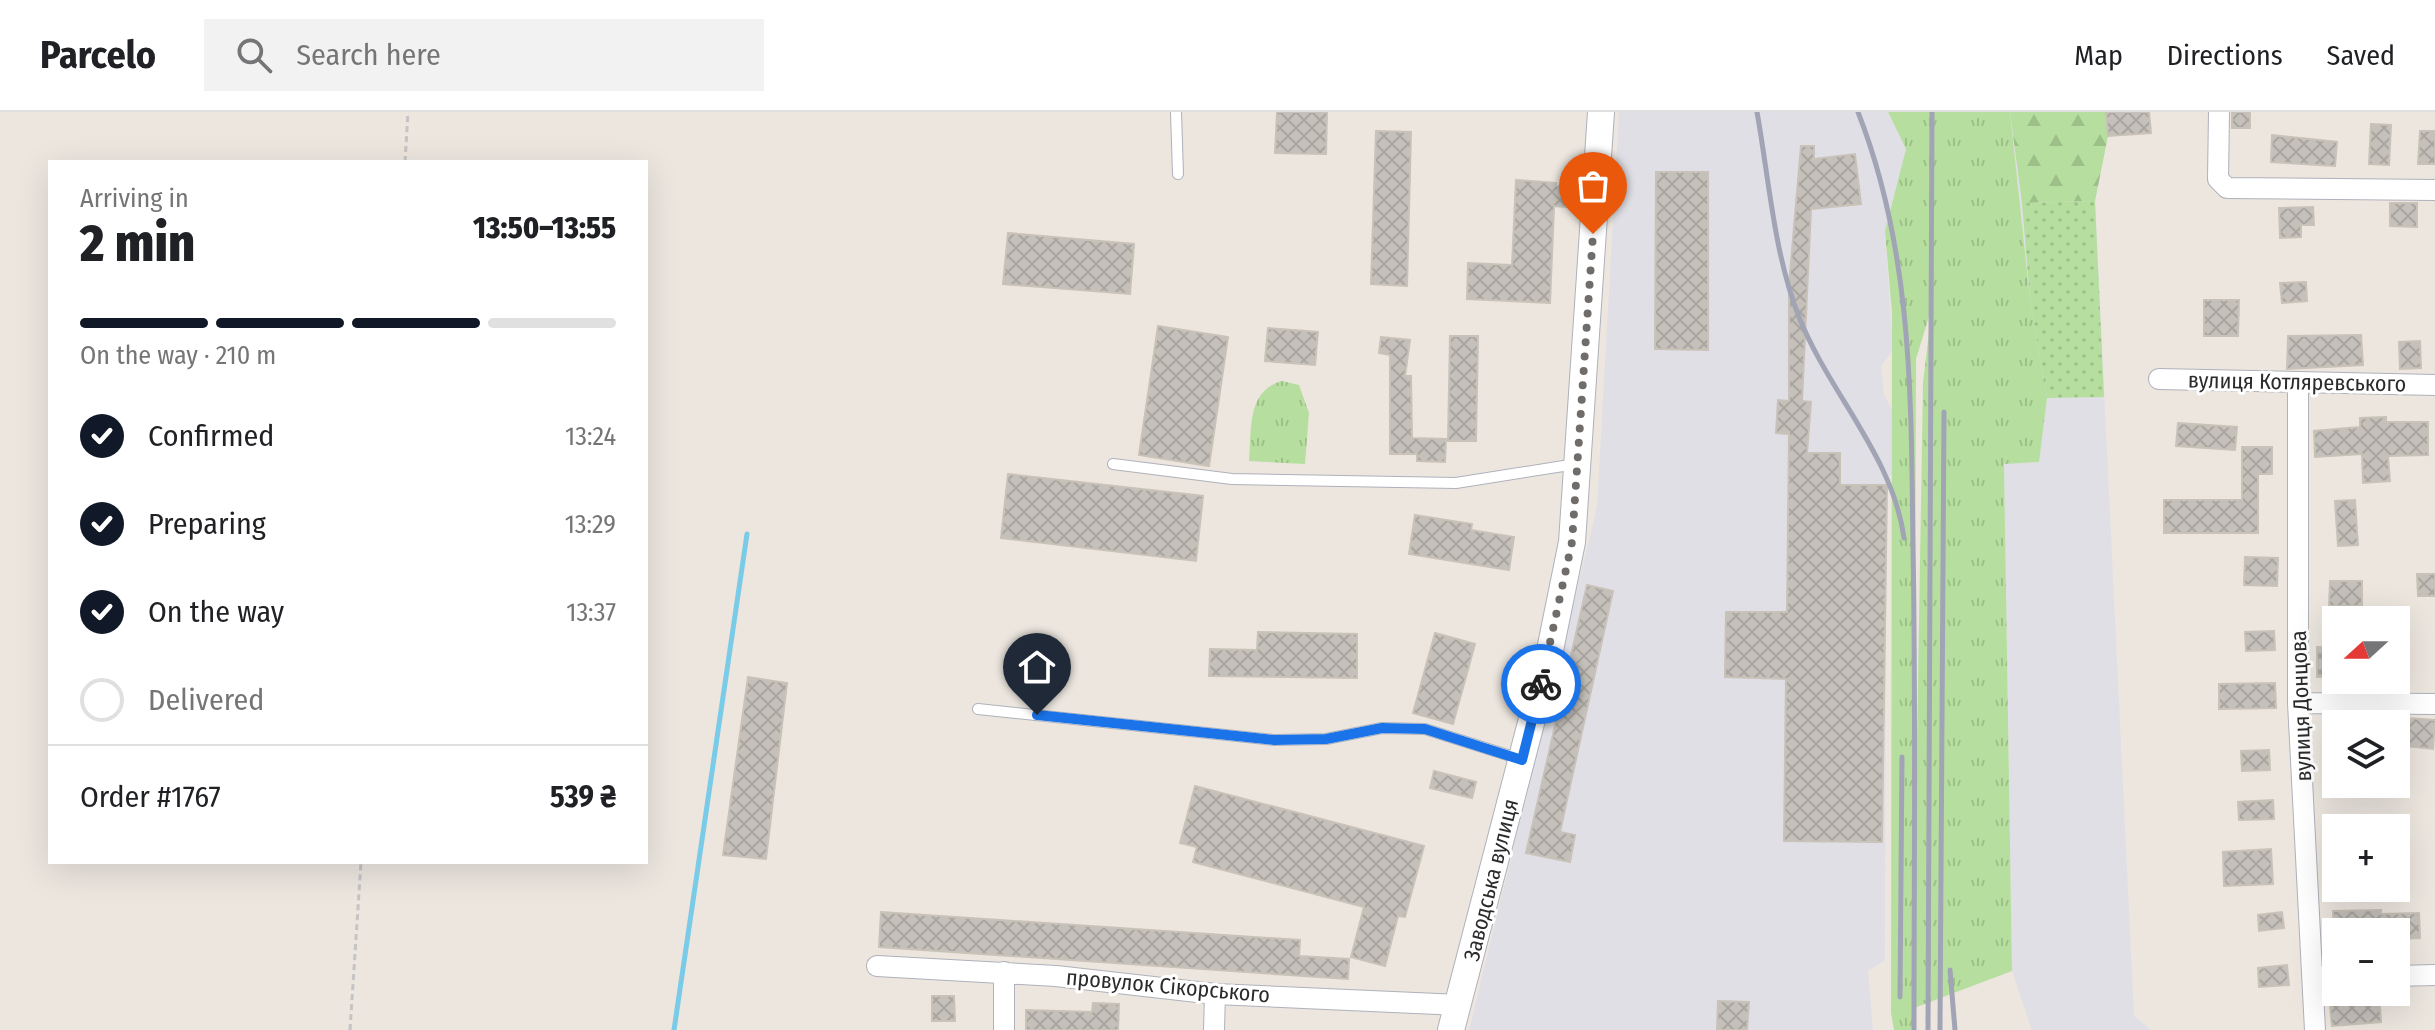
<!DOCTYPE html>
<html lang="en">
<head>
<meta charset="utf-8">
<style>
	:root { --surface:#fff; --page:#f2f2f2; --text:#202124; --muted:#757577; --line:#e0e0e0; --accent:#111827 }
	body { margin:0; font-family:"Fira Sans Condensed",sans-serif; background:var(--page); color:var(--text); height:100vh; display:flex; flex-direction:column; font-size:30px; white-space:nowrap }
	* { box-sizing:border-box; margin:0 }
	p { font-size:26px; color:var(--muted) }
	.icon { flex:none; width:44px; height:44px; fill:none; stroke:currentColor; stroke-width:2; stroke-linecap:round; stroke-linejoin:round }
	.map { position:relative; flex:1; overflow:hidden }
	.side { position:absolute; left:48px; top:48px; width:600px; height:704px; display:flex; flex-direction:column; background:var(--surface); border-radius:0px; box-shadow:0 8px 32px #0002 }
	.side>* { flex:none }
	.needle { width:52px; rotate:249deg }
	.tools { position:absolute; left:2322px; top:494px; display:grid; gap:16px }
	.tools a { display:grid; place-items:center; width:88px; height:88px; border-radius:0px; background:var(--surface); box-shadow:0 8px 32px #0002; font-size:40px }
	.pin { position:absolute; display:grid; place-items:center; width:68px; height:68px; color:#fff; margin:-82px -34px; border-radius:50% 50% 50% 0; rotate:-45deg; box-shadow:0 0 8px #0007 }
	.pin .icon { rotate:45deg }
	.courier { position:absolute; display:grid; place-items:center; width:80px; height:80px; margin:-40px; border:6px solid #1a73e8; border-radius:50%; background:#fff; color:#222; box-shadow:0 2px 10px #0007 }
	.overview em { font-style:normal; font-weight:800 }
	.overview div { display:flex; flex-direction:column-reverse }
	.overview { display:flex; align-items:center; justify-content:space-between; height:136px; padding:0 32px }
	h1 { font-size:52px; font-weight:800; line-height:60px }
	.bar { display:grid; grid-template-columns:repeat(4,1fr); gap:12px 8px; align-content:center; height:96px; padding:0 32px }
	.bar i { height:10px; border-radius:6px; background:var(--line) }
	.bar .selected { background:var(--accent) }
	.bar p { grid-column:span 4 }
	.line { display:flex; align-items:center; gap:20px; padding:0 32px; border-top:2px solid var(--line) }
	.line div { flex:1 }
	ol { padding:0 32px; list-style:none }
	li { display:flex; align-items:center; gap:24px; height:88px }
	li p { margin-inline-start:auto }
	li .icon { padding:8px; border-radius:50%; background:var(--accent); color:#fff; stroke-width:4 }
	li:last-child { color:var(--muted) }
	li i { width:44px; height:44px; border:4px solid var(--line); border-radius:50% }
	header { display:flex; align-items:center; gap:48px; box-sizing:border-box; height:112px; padding:0 40px; background:var(--surface); border-bottom:2px solid var(--line) }
	header strong { font-size:38px }
	nav { display:flex; gap:44px; margin-inline-start:auto; font-size:28px }
	.search { width:560px; height:72px; background:var(--page); display:flex; align-items:center; gap:20px; box-sizing:border-box; padding:0 28px; border-radius:0px; color:var(--muted); font-size:30px }
	.map>svg:first-child { display:block }
</style>
</head>
<body>
<header>
<strong>Parcelo</strong>
<div class="search"><svg class="icon" aria-label="search" viewBox="0 0 24 24"><circle cx="10" cy="10" r="6"/><path d="M15 15l6 6"/></svg>Search here</div>
<nav><a>Map</a><a>Directions</a><a>Saved</a></nav>
</header>
<div class="map">
<svg width="2435" height="918" viewBox="0 0 2435 918">
	<defs>
		<pattern id="grass-tufts" width="24" height="20" patternUnits="userSpaceOnUse" patternTransform="scale(2)"><rect width="24" height="20" fill="#b6df9f"/><path d="M3 7l-1-3M5 7V3M7 7l1-3M15 17l-1-3M17 17v-4M19 17l1-3" fill="none" stroke="#9dc089"/></pattern>
		<pattern id="forest-firs" width="22" height="20" patternUnits="userSpaceOnUse" patternTransform="scale(2)"><rect width="22" height="20" fill="#b6df9f"/><path d="M5 1l3.5 6h-7zM16 11l3.5 6h-7z" fill="#9dc089"/></pattern>
		<pattern id="park-dots" width="8" height="8" patternUnits="userSpaceOnUse" patternTransform="scale(2)"><rect width="8" height="8" fill="#b6df9f"/><path d="M2 2h.1M6 6h.1" fill="none" stroke="#9dc089" stroke-width="1.8" stroke-linecap="round"/></pattern>
		<pattern id="building-cross-hatch" width="8" height="8" patternUnits="userSpaceOnUse" patternTransform="scale(2)"><rect width="8" height="8" fill="#c5c0ba"/><path d="M0 0l8 8M0 8l8-8" fill="none" stroke="#a9a5a0"/></pattern>
	</defs>
	<rect width="100%" height="100%" fill="#ece6df"/>
	<path fill="#e0dfe5" d="M1619 0H1888L1906 37 1885 119 1893 238 1881 254 1884 283 1894 301 1895 360 1886 367 1885 848 1868 859 1873 918H1469L1597 395Z
		M2010 0H2106L2108 24 2095 89 2134 904 2151 918H2032L2012 859 2004 351 2039 350 2030 187Z"/>
	<path fill="url(#grass-tufts)" fill-rule="evenodd" d="M1888 0H2010L2030 187 2047 286 2039 350 2004 352 2012 859 1914 896 1913 918H1894L1891 901 1892 202 1885 119 1906 37ZM1932 195 1923 271 1914 807 1916 247Z
		M1282 269 1299 273 1309 301 1305 352 1249 349C1252 318 1246 279 1282 269Z"/>
	<path fill="url(#forest-firs)" d="M2010 0H2106L2108 24 2095 89 2022 91Z"/>
	<path fill="url(#park-dots)" d="M2095 89 2104 285 2047 286 2030 187 2022 91Z"/>
	<g fill="none" stroke-linecap="round" stroke-linejoin="round">
		<path stroke="#79cbe7" stroke-width="5" d="M674 918 747 422"/>
	</g>
	<path fill="url(#building-cross-hatch)" stroke="#c8c2b8" stroke-width="2" d="M1277 0H1327L1326 42 1275 41Z
		M2106 0H2149L2151 21 2108 24Z
		M2232 0H2250V16H2232Z
		M2371 12 2391 13 2389 53 2369 52Z
		M1376 19 1411 20 1407 174 1371 172Z
		M2420 19H2435V52H2418Z
		M2272 23 2337 30 2335 54 2271 50Z
		M1801 34H1814V47L1855 42 1861 92 1811 97 1802 289 1811 290 1807 341H1840V373H1887L1882 730 1784 729 1786 567 1725 565 1726 500H1787L1789 322 1776 321 1778 288 1789 289V173Z
		M1656 60H1708V238L1655 237Z
		M1516 68 1556 71V74L1566 75V95L1554 94 1550 191 1467 187 1468 151 1512 153Z
		M2390 91H2417V115L2390 114Z
		M2313 95 2314 113H2301V125L2280 126 2279 96Z
		M1008 121 1134 132 1130 182 1003 172Z
		M2306 170 2307 189 2282 191 2280 171Z
		M2204 188H2239L2238 224H2204Z
		M1158 214 1228 225 1209 354 1139 343Z
		M1268 216 1318 220 1315 253 1265 249Z
		M2361 223 2363 253 2287 257 2288 224Z
		M1450 224H1478L1476 329H1448Z
		M1381 225 1410 228 1405 264H1411L1412 326 1446 327 1445 350 1417 349V342H1390V243L1379 241Z
		M2420 229 2421 256 2400 257 2399 230Z
		M2386 305V310H2428V343L2388 344 2390 369 2363 371 2362 342 2315 345 2314 319 2360 315V306Z
		M2178 311 2237 315 2235 338 2176 334Z
		M2242 335H2272V362H2258V421H2164V388H2242Z
		M1008 362 1203 384 1196 449 1001 426Z
		M2355 388 2358 433 2338 434 2335 389Z
		M1415 403 1472 412 1471 418 1514 425 1509 458 1409 442Z
		M2245 445 2278 446 2277 474 2244 473Z
		M2417 462H2435V484H2418Z
		M2330 469H2362V494H2329Z
		M1587 473 1613 479 1560 720 1575 723 1570 750 1526 741Z
		M2274 519 2275 538 2246 539 2245 520Z
		M1258 520 1357 522V566L1209 564 1210 537 1257 538Z
		M1435 521 1475 532 1453 612 1413 601Z
		M2317 535H2336V565H2317Z
		M748 565 787 571 766 747 723 743Z
		M2275 571 2276 596 2219 597V572Z
		M2408 606 2435 608 2433 637 2406 634Z
		M2269 638 2270 658 2242 659 2241 639Z
		M1434 659 1476 670 1472 686 1430 676Z
		M1195 674 1424 734 1405 805 1398 804 1385 854 1351 845 1364 795 1193 750 1197 735 1180 731Z
		M2273 688 2274 707 2239 708 2238 690Z
		M2271 737 2273 772 2224 774 2223 740Z
		M2381 798V802L2419 801 2420 826 2396 827V820H2334L2333 799Z
		M881 800 1300 828 1299 844 1349 847 1348 867 879 835Z
		M2282 800 2284 816 2259 819 2258 803Z
		M2287 853 2289 873 2259 875 2258 856Z
		M2379 880 2381 910 2332 914 2329 884Z
		M932 884H954L955 909H932Z
		M1718 889 1749 890 1747 918H1717Z
		M1093 891 1119 892 1118 918H1026V898L1092 900Z"/>
	<g fill="none" stroke-linecap="round" stroke-linejoin="round">
		<defs>
			<path id="service" d="M1176 0 1178 62
				M1113 352 1232 367 1456 371 1576 352
				M978 597 1274 628 1326 627 1382 616 1425 617 1520 647"/>
			<path id="minor" d="M2219 0 2218 67 2227 76 2435 78
				M2159 267 2435 273
				M2298 270V591L2315 918
				M2298 591 2435 592
				M877 854 1056 864 1215 882 1460 893
				M2396 864 2435 863
				M2314 865H2336
				M1004 918V860
				M1214 918 1215 882"/>
			<path id="tertiary" d="M1451 918 1550 538 1572 430 1601 0"/>
		</defs>
		<use href="#service" stroke="#afb1bb" stroke-width="12"/>
		<use href="#minor" stroke="#afb1bb" stroke-width="22"/>
		<use href="#tertiary" stroke="#afb1bb" stroke-width="28"/>
		<path stroke="#c4c4c4" stroke-width="3" stroke-dasharray="6 4" stroke-linecap="butt" d="M405 50 408 0
			M350 918 361 750"/>
		<use href="#service" stroke="#fff" stroke-width="10"/>
		<use href="#minor" stroke="#fff" stroke-width="20"/>
		<use href="#tertiary" stroke="#fff" stroke-width="26"/>
		<path stroke="#a1a4b4" stroke-width="5" d="M1757 0C1769 67 1774 142 1799 205 1829 281 1893 344 1904 426
			M1858 0C1913 140 1911 287 1913 435 1916 596 1914 757 1914 918
			M1950 858 1955 918
			M1900 885 1902 645
			M1928 918 1932 0
			M1940 918 1944 300"/>
	</g>
	<g fill="none" stroke-linecap="round" stroke-linejoin="round">
		<path stroke="#6f6c6a" stroke-width="8" stroke-dasharray="0 14.4" d="M1541 572 1572 430 1593 122"/>
		<path stroke="#1a73e8" stroke-width="10" d="M1037 603 1274 628 1326 627 1382 616 1425 617 1522 648 1541 572"/>
	</g>
	<g text-anchor="middle" dominant-baseline="central" stroke-width="6" stroke-linejoin="round" paint-order="stroke">
		<g font-size="22" fill="#2b2b2b" stroke="#fff">
			<text transform="translate(2297 270) rotate(1)">вулиця Котляревського</text>
			<text transform="translate(2301 594) rotate(-92)">вулиця Донцова</text>
			<text transform="translate(1491 768) rotate(-76)">Заводська вулиця</text>
			<text transform="translate(1168 874) rotate(5)">провулок Сікорського</text>
		</g>
	</g>
</svg>
<div class="tools">
<a><svg class="needle" viewBox="-14 -14 28 28"><path d="M0-13l5 13h-10z" fill="#e53935"/><path d="M0 13l5-13h-10z" fill="#757577"/></svg></a>
<a><svg class="icon" aria-label="layers" viewBox="0 0 24 24"><path d="M12 4l9 5-9 5-9-5zM3 14l9 5 9-5"/></svg></a>
<a>+</a>
<a>−</a>
</div>
<div class="pin" style="left:1593px;top:122px;background:#ea580c"><svg class="icon" aria-label="bag" viewBox="0 0 24 24"><path d="M5 8h14l-1 12H6zM9 8a3 3 0 0 1 6 0"/></svg></div>
<div class="pin" style="left:1037px;top:603px;background:#1f2937"><svg class="icon" aria-label="home" viewBox="0 0 24 24"><path d="M3 11l9-7 9 7M6 9v11h12V9"/></svg></div>
<div class="courier" style="left:1541px;top:572px"><svg class="icon" aria-label="bike" viewBox="0 0 24 24"><circle cx="6" cy="16" r="4"/><circle cx="18" cy="16" r="4"/><path d="M6 16l4-8h5l3 8M10 8l3 8H6M13 5h3"/></svg></div>
<section class="side">
<div class="overview"><div><h1>2 min</h1><p>Arriving in</p></div><em>13:50–13:55</em></div>
<div class="bar"><i class="selected"></i><i class="selected"></i><i class="selected"></i><i></i><p>On the way · 210 m</p></div>
<ol>
<li><svg class="icon" aria-label="check" viewBox="0 0 24 24"><path d="M5 12l5 5 9-10"/></svg>Confirmed<p>13:24</p></li>
<li><svg class="icon" aria-label="check" viewBox="0 0 24 24"><path d="M5 12l5 5 9-10"/></svg>Preparing<p>13:29</p></li>
<li><svg class="icon" aria-label="check" viewBox="0 0 24 24"><path d="M5 12l5 5 9-10"/></svg>On the way<p>13:37</p></li>
<li><i></i>Delivered</li>
</ol>
<div class="line" style="height:104px"><div>Order #1767</div><b>539 ₴</b></div>
</section>
</div>
</body>
</html>
